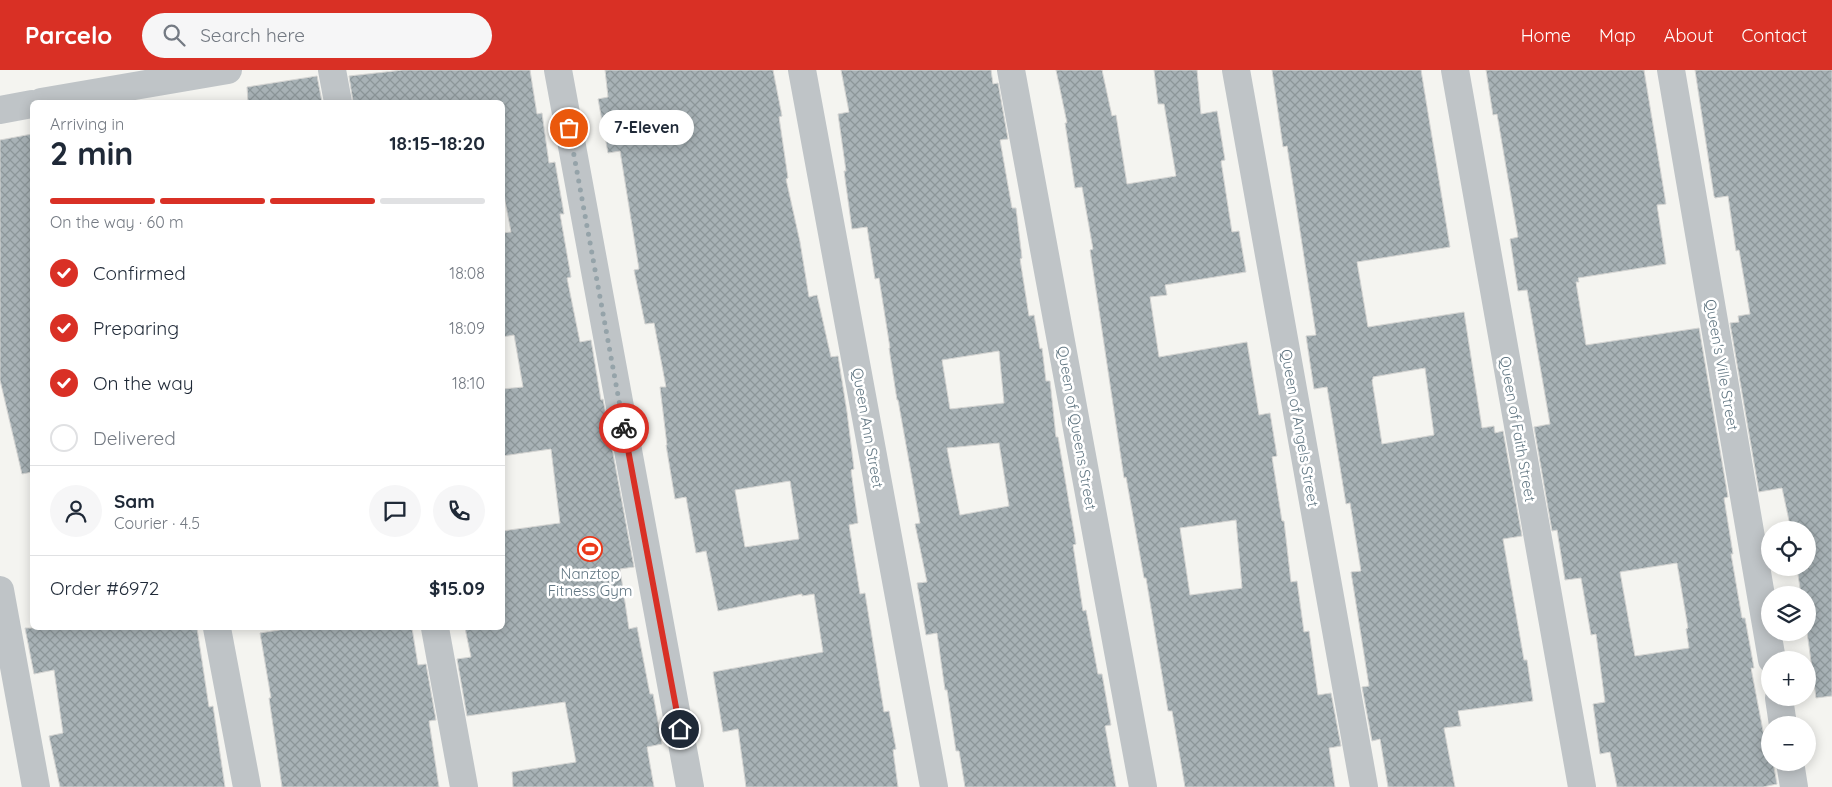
<!DOCTYPE html>
<html lang="en">
<head>
<meta charset="utf-8">
<style>
	:root { --surface:#fff; --page:#f6f6f7; --text:#1f2937; --muted:#747a83; --line:#e0e1e3; --accent:#d93025 }
	body { margin:0; font-family:Quicksand,sans-serif; background:var(--page); color:var(--text); height:100vh; display:flex; flex-direction:column; font-size:19px; white-space:nowrap }
	* { box-sizing:border-box; margin:0 }
	p { font-size:16px; color:var(--muted) }
	.icon { flex:none; width:28px; height:28px; fill:none; stroke:currentColor; stroke-width:2; stroke-linecap:round; stroke-linejoin:round }
	.map { position:relative; flex:1; overflow:hidden }
	.side { position:absolute; left:30px; top:30px; width:475px; height:530px; display:flex; flex-direction:column; background:var(--surface); border-radius:8px; box-shadow:0 2px 12px #0003 }
	.side>* { flex:none }
	.buttons { position:absolute; left:1761px; top:451px; display:grid; gap:10px }
	.buttons a { display:grid; place-items:center; width:55px; height:55px; border-radius:50%; background:var(--surface); box-shadow:0 2px 12px #0003; font-size:25px }
	.pin { position:absolute; display:grid; place-items:center; width:42px; height:42px; color:#fff; margin:-21px; border:2px solid #fff; border-radius:50%; box-shadow:0 1px 5px #0007 }
	.courier { position:absolute; display:grid; place-items:center; width:50px; height:50px; margin:-25px; border:4px solid #d93025; border-radius:50%; background:#fff; color:#222; box-shadow:0 1px 6px #0007 }
	.bubble { position:absolute; height:35px; border-radius:18px; background:var(--surface); box-shadow:0 2px 12px #0003; font-size:16px; font-weight:700; line-height:35px; text-align:center }
	.summary em { font-style:normal; font-weight:700 }
	.summary div { display:flex; flex-direction:column-reverse }
	.summary { display:flex; align-items:center; justify-content:space-between; height:85px; padding:0 20px }
	h1 { font-size:32px; font-weight:700; line-height:38px }
	.bar { display:grid; grid-template-columns:repeat(4,1fr); gap:8px 5px; align-content:center; height:60px; padding:0 20px }
	.bar i { height:6px; border-radius:4px; background:var(--line) }
	.bar .on { background:var(--accent) }
	.bar p { grid-column:span 4 }
	.line { display:flex; align-items:center; gap:12px; padding:0 20px; border-top:1px solid var(--line) }
	.line div { flex:1 }
	.round { display:grid; place-items:center; flex:none; width:52px; height:52px; border-radius:26px; background:var(--page) }
	ol { padding:0 20px; list-style:none }
	li { display:flex; align-items:center; gap:15px; height:55px }
	li p { margin-inline-start:auto }
	li .icon { padding:5px; border-radius:50%; background:var(--accent); color:#fff; stroke-width:4 }
	li:last-child { color:var(--muted) }
	li i { width:28px; height:28px; border:2px solid var(--line); border-radius:50% }
	header { display:flex; align-items:center; gap:30px; box-sizing:border-box; height:70px; padding:0 25px; background:var(--accent); color:#fff }
	header strong { font-size:24px }
	nav { display:flex; gap:28px; margin-inline-start:auto; font-size:18px }
	.search { width:350px; height:45px; background:var(--page); display:flex; align-items:center; gap:12px; box-sizing:border-box; padding:0 18px; border-radius:28px; color:var(--muted); font-size:19px }
	.map>svg:first-child { display:block }
</style>
</head>
<body>
<header>
<strong>Parcelo</strong>
<div class="search"><svg class="icon" aria-label="search" viewBox="0 0 24 24"><circle cx="10" cy="10" r="6"/><path d="M15 15l6 6"/></svg>Search here</div>
<nav><a>Home</a><a>Map</a><a>About</a><a>Contact</a></nav>
</header>
<div class="map">
<svg width="1832" height="717" viewBox="0 0 1832 717">
	<defs>
		<pattern id="building-cross-hatch" width="8" height="8" patternUnits="userSpaceOnUse" patternTransform="scale(1.25)"><rect width="8" height="8" fill="#a8b2b6"/><path d="M0 0l8 8M0 8l8-8" fill="none" stroke="#8c9699"/></pattern>
	</defs>
	<rect width="100%" height="100%" fill="#f4f4f0"/>
	<path fill="url(#building-cross-hatch)" stroke="#d5d5d3" fill-rule="evenodd" d="M403 0H530L537 44 542 43 549 93 555 92 564 144H560L571 207 567 208 580 272 591 270 601 330 603 329 634 497 620 499 629 559 637 557 650 624H653L662 674 647 677 654 717H513L512 702 576 692 565 632 467 646 457 589 471 587 465 558H502V461L560 453 551 379 502 386V319L523 317 514 265 502 267V163L511 162 502 116V32H353L349 6Z
		M605 0H773L782 46 779 47 788 108 786 109 800 172 809 227 817 225 831 287 838 286 847 342 854 399 851 400 858 453 849 455 860 524 865 523 884 642 889 641 896 679 893 680 898 717H746L738 659 723 662 713 602 823 582 814 524 802 526V524L718 541 706 481 696 483 686 427 675 429 666 375H667L660 317H666L654 253 645 254 634 200 639 199 620 81 608 83 598 29 608 27ZM790 411 799 469 745 477 735 420Z
		M841 0H991L993 14 998 13 1008 69 1000 70 1012 138H1016L1022 188 1020 189 1029 246 1034 245 1040 279 1042 278 1046 311H1050L1056 367H1058L1076 474 1073 475 1083 541 1086 540 1098 604H1102L1111 655 1105 656 1116 717H965L959 681H956L947 620H945L937 563 926 565 917 513 927 512 915 454 920 453 898 330H897L889 278H890L879 208 875 209 867 157 852 159 844 101H846L838 44 849 42ZM999 281 1004 333 950 339 942 290ZM999 373 1009 436 960 445 947 378Z
		M1056 0H1102L1112 46 1116 45 1127 114 1176 106 1164 34H1158L1154 0H1197L1201 44 1217 41 1225 90 1221 91 1232 162 1239 161 1246 202 1165 215 1167 225 1150 227 1159 287 1247 272 1259 345 1270 343 1277 386 1272 387 1282 451H1284L1291 512 1297 511 1304 562 1309 561 1318 625 1331 623 1341 676 1329 678 1335 717H1185L1172 641H1168L1146 508H1144L1126 407 1124 408 1090 180 1093 179 1082 117 1075 118 1065 53H1067ZM1236 450 1242 518 1190 525 1180 458Z
		M1272 0H1421L1450 177 1357 192 1368 257 1464 242 1482 358 1494 356 1495 363 1503 361 1522 466 1503 469 1524 590H1527L1533 631 1458 641 1461 656 1444 658 1455 717H1388L1380 669 1372 671 1362 617 1369 616 1351 502 1361 501 1350 433 1346 434 1327 317 1314 319 1306 266 1316 265 1287 76 1283 77ZM1425 298 1434 365 1382 374 1372 310 1373 309V307Z
		M1486 0H1644L1666 134 1657 135 1666 194 1578 208 1579 212H1576L1586 275 1699 258 1728 427 1724 428 1733 484H1731L1742 548H1745L1754 598H1751L1764 666 1768 665 1770 678V692H1773L1777 714 1763 717H1617L1610 682 1600 684 1593 634 1605 632 1596 564 1591 565 1581 508 1565 510 1557 460 1552 461 1534 357 1550 354 1527 220 1518 221 1510 169 1518 167 1497 44 1493 45ZM1677 493 1688 558 1686 559 1689 578 1635 586 1620 502Z
		M1695 0H1832V626L1816 628 1807 562 1808 525H1801L1797 498H1808V460H1791L1782 418 1759 422 1730 253 1739 252 1738 246 1750 244 1739 180 1736 181 1728 126 1715 128 1714 126Z
		M317 6 322 32H248L247 17Z
		M32 64V402L22 404 0 310V70Z
		M25 558H197L209 637 213 636 225 717H60L49 666 63 663 54 600 34 604Z
		M292 558H412L418 595 426 594 436 650 429 651 439 717H282L269 628H271L260 563Z"/>
	<g fill="none" stroke-linecap="round" stroke-linejoin="round">
		<path stroke="#bfc4c7" stroke-width="28" d="M332 0 338 32
			M802 0 934 717
			M1011 0 1143 717
			M1236 0 1364 717
			M1455 0 1582 717
			M1671 0 1772 590
			M0 520 36 717
			M217 558 247 717
			M435 558 464 717
			M1779 628 1783 655
			M1790 692 1794 717"/>
		<path stroke="#bfc4c7" stroke-width="28" d="M558 0 690 717
			M41 32 228 0
			M0 40 32 34"/>
	</g>
	<g fill="none" stroke-linecap="round" stroke-linejoin="round">
		<path stroke="#95a3a9" stroke-width="5" stroke-dasharray="0 9" d="M569 58 624 358"/>
		<path stroke="#d93025" stroke-width="6" d="M624 358 680 659"/>
	</g>
	<defs>
		<symbol id="stadium-ring" viewBox="-11 -11 22 22"><circle r="9.5" fill="#fff" stroke="#eb3719" stroke-width="1.5"/><path d="M0-5a6.5 5 0 1 0 0 10a6.5 5 0 1 0 0-10ZM-3.5-1.8h7v3.6h-7Z" fill="#eb3719"/></symbol>
	</defs>
	<g fill-rule="evenodd">
		<use href="#stadium-ring" x="576" y="465" width="28" height="28"/>
	</g>
	<g text-anchor="middle" dominant-baseline="central" stroke-width="5" stroke-linejoin="round" paint-order="stroke">
		<g font-size="15" fill="#627783" stroke="#fff">
			<text transform="translate(1722 295) rotate(80)">Queen's Ville Street</text>
			<text transform="translate(868 358) rotate(80)">Queen Ann Street</text>
			<text transform="translate(1077 358) rotate(80)">Queen of Queens Street</text>
			<text transform="translate(1300 358) rotate(80)">Queen of Angels Street</text>
			<text transform="translate(1518 359) rotate(80)">Queen of Faith Street</text>
		</g>
		<g font-size="15" fill="#627783" stroke="#fff">
			<text x="590" y="503">Nanztop<tspan x="590" dy="17">Fitness Gym</tspan></text>
		</g>
	</g>
</svg>
<div class="buttons">
<a><svg class="icon" aria-label="locate" viewBox="0 0 24 24"><circle cx="12" cy="12" r="6"/><path d="M12 2v4M12 18v4M2 12h4M18 12h4"/></svg></a>
<a><svg class="icon" aria-label="layers" viewBox="0 0 24 24"><path d="M12 4l9 5-9 5-9-5zM3 14l9 5 9-5"/></svg></a>
<a>+</a>
<a>−</a>
</div>
<div class="pin" style="left:569px;top:58px;background:#ea580c"><svg class="icon" aria-label="bag" viewBox="0 0 24 24"><path d="M5 8h14l-1 12H6zM9 8a3 3 0 0 1 6 0"/></svg></div>
<div class="pin" style="left:680px;top:659px;background:#1f2937"><svg class="icon" aria-label="home" viewBox="0 0 24 24"><path d="M3 11l9-7 9 7M6 9v11h12V9"/></svg></div>
<div class="courier" style="left:624px;top:358px"><svg class="icon" aria-label="bike" viewBox="0 0 24 24"><circle cx="6" cy="16" r="4"/><circle cx="18" cy="16" r="4"/><path d="M6 16l4-8h5l3 8M10 8l3 8H6M13 5h3"/></svg></div>
<div class="bubble" style="left:599px;top:40px;width:95px">7-Eleven</div>
<section class="side">
<div class="summary"><div><h1>2 min</h1><p>Arriving in</p></div><em>18:15–18:20</em></div>
<div class="bar"><i class="on"></i><i class="on"></i><i class="on"></i><i></i><p>On the way · 60 m</p></div>
<ol>
<li><svg class="icon" aria-label="check" viewBox="0 0 24 24"><path d="M5 12l5 5 9-10"/></svg>Confirmed<p>18:08</p></li>
<li><svg class="icon" aria-label="check" viewBox="0 0 24 24"><path d="M5 12l5 5 9-10"/></svg>Preparing<p>18:09</p></li>
<li><svg class="icon" aria-label="check" viewBox="0 0 24 24"><path d="M5 12l5 5 9-10"/></svg>On the way<p>18:10</p></li>
<li><i></i>Delivered</li>
</ol>
<div class="line" style="height:90px"><a class="round"><svg class="icon" aria-label="person" viewBox="0 0 24 24"><circle cx="12" cy="8" r="4"/><path d="M4 21q1-7 8-7t8 7"/></svg></a><div><b>Sam</b><p>Courier · 4.5</p></div><a class="round"><svg class="icon" aria-label="chat" viewBox="0 0 24 24"><path d="M4 5h16v11H9l-5 4z"/></svg></a><a class="round"><svg class="icon" aria-label="phone" viewBox="0 0 24 24"><path d="M5 4h4l2 5-3 2q2 4 5 5l2-3 5 2v4C11 20 4 13 5 4z"/></svg></a></div>
<div class="line" style="height:65px"><div>Order #6972</div><b>$15.09</b></div>
</section>
</div>
</body>
</html>
